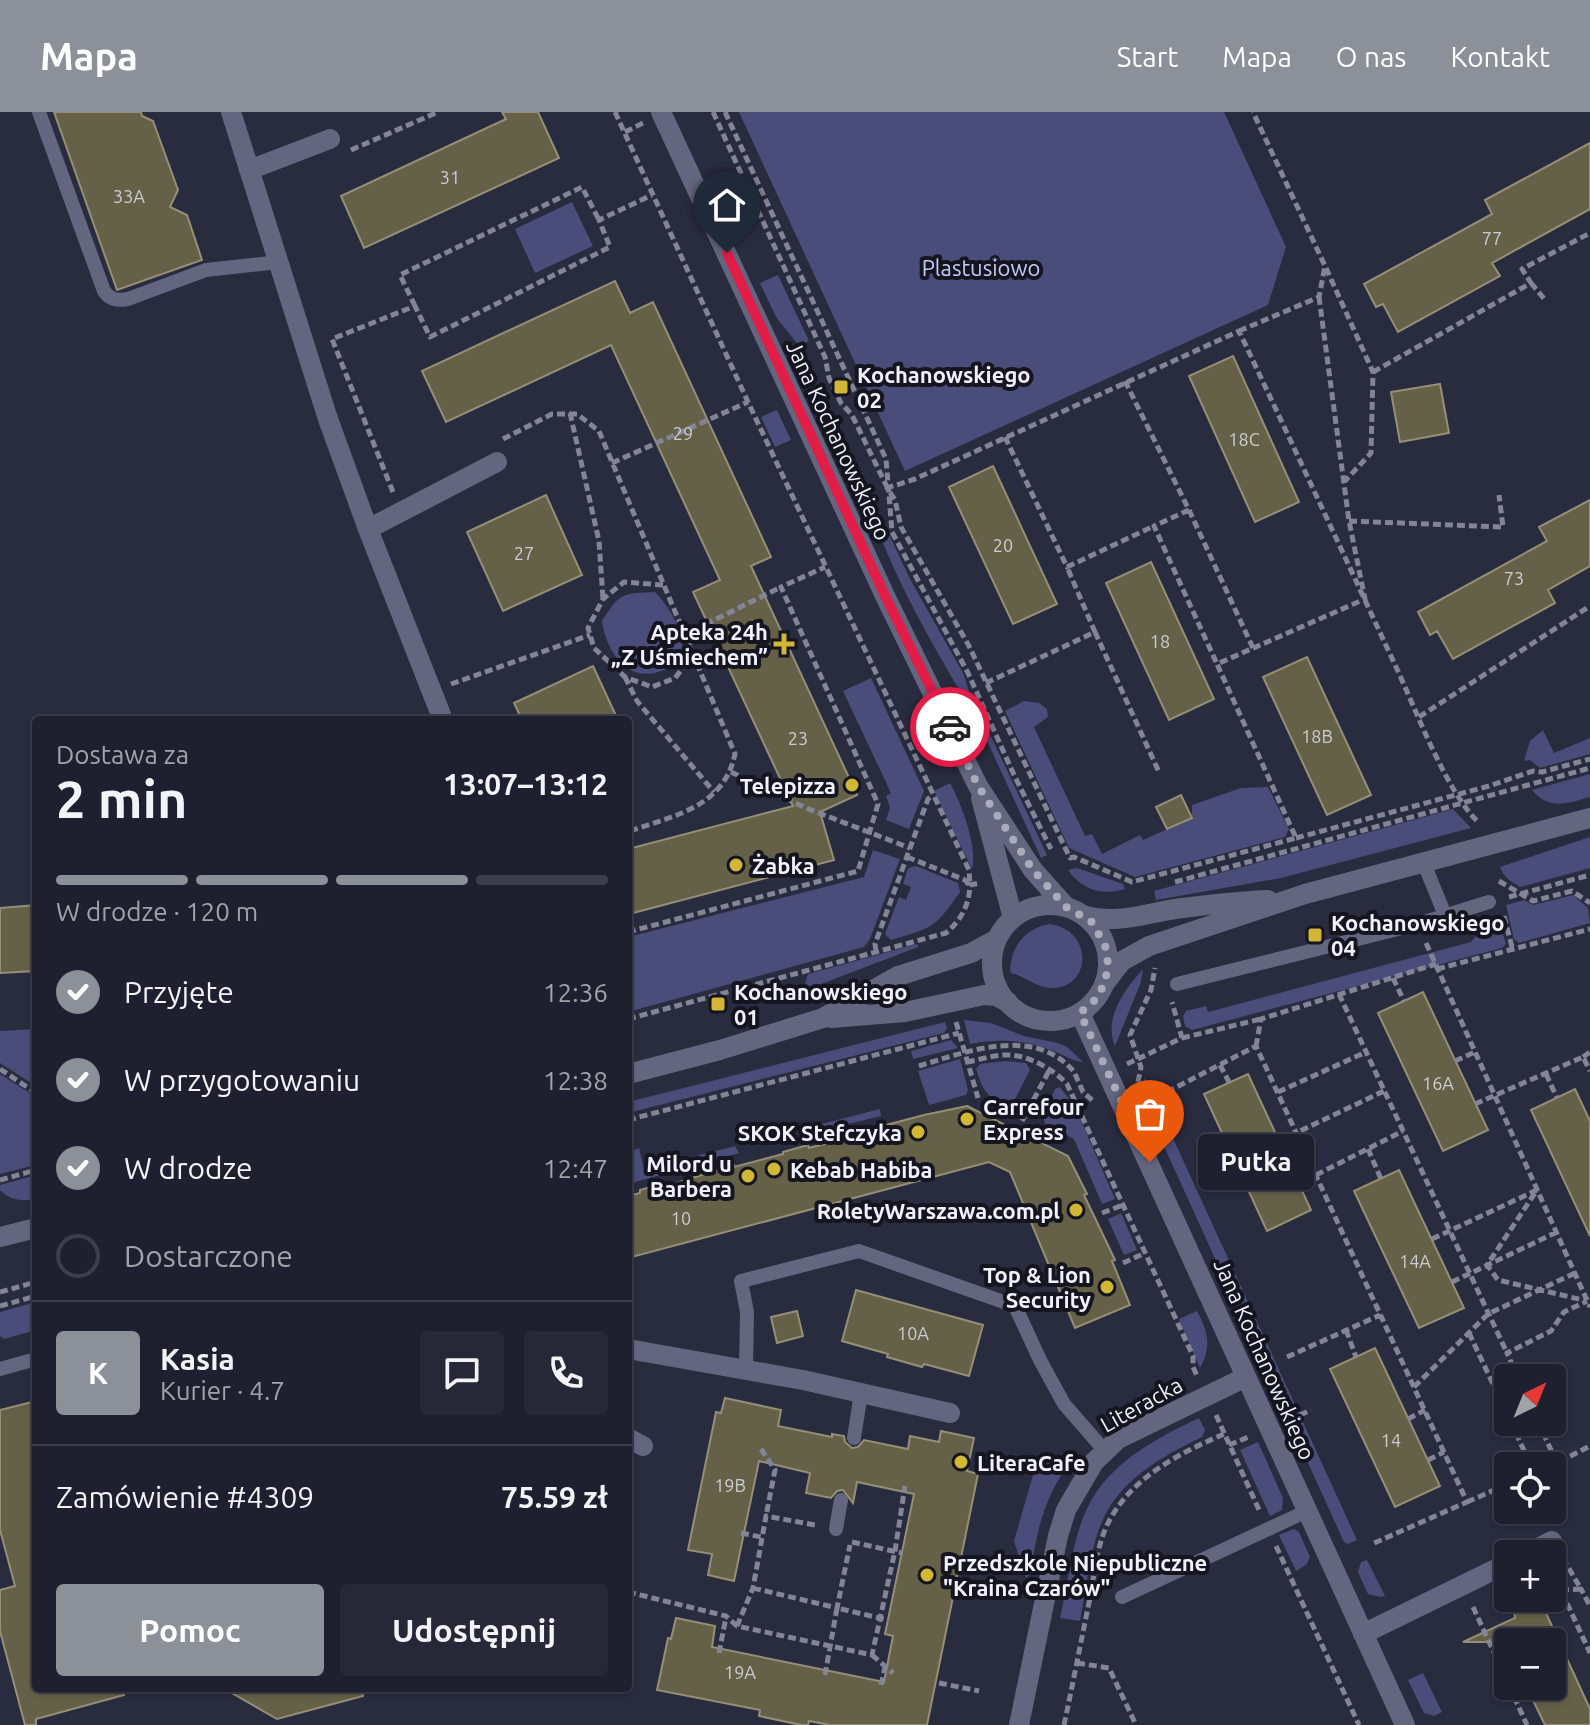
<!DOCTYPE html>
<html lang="pl">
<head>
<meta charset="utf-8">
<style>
	:root { --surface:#1f202f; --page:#272837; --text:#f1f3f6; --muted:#a1a3aa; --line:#3c3e4b; --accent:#8c9099 }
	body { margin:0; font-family:Ubuntu,sans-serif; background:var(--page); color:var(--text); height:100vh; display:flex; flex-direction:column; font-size:30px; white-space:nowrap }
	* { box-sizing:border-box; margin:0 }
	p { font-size:26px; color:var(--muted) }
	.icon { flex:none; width:44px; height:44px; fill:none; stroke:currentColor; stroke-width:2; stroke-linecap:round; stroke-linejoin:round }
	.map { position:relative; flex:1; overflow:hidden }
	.side { position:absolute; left:32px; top:604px; width:600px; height:976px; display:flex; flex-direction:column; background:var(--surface); border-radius:8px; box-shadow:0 2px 6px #0004,0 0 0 2px var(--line) }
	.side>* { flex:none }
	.needle { width:52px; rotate:43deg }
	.buttons { position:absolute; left:1494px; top:1252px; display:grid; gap:16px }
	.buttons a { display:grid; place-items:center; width:72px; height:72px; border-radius:8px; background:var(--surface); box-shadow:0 2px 6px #0004,0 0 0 2px var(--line); font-size:40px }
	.pin { position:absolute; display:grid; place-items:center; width:68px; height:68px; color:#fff; margin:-82px -34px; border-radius:50% 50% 50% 0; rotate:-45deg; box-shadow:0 0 8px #0007 }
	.pin .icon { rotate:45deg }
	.courier { position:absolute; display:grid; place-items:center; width:80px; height:80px; margin:-40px; border:6px solid #e11d48; border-radius:50%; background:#fff; color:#222; box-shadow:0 2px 10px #0007 }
	.bubble { position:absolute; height:56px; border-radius:8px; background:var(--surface); box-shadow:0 2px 6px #0004,0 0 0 2px var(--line); font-size:26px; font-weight:700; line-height:56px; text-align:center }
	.head em { font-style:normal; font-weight:700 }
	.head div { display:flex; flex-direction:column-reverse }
	.head { display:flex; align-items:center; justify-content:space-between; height:136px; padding:0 24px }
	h1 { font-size:52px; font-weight:700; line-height:60px }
	.bar { display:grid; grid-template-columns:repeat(4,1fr); gap:12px 8px; align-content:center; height:96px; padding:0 24px }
	.bar i { height:10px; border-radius:6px; background:var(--line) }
	.bar .active { background:var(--accent) }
	.bar p { grid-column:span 4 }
	.line { display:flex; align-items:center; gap:20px; padding:0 24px; border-top:2px solid var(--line) }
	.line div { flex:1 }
	.round { display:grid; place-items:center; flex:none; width:84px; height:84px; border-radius:8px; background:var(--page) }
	ol { padding:0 24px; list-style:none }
	li { display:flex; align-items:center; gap:24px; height:88px }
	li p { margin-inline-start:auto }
	li .icon { padding:8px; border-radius:50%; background:var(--accent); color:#fff; stroke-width:4 }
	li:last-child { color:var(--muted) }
	li i { width:44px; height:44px; border:4px solid var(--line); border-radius:50% }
	.button { display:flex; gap:16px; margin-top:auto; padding:16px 24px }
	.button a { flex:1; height:92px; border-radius:8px; background:var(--accent); color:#fff; font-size:32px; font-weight:700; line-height:92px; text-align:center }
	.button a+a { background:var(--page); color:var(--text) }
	header { display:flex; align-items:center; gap:48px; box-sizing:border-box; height:112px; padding:0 40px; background:var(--accent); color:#fff }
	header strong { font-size:38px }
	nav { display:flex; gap:44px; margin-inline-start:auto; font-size:28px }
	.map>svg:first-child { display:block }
</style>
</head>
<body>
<header>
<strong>Mapa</strong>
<nav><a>Start</a><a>Mapa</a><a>O nas</a><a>Kontakt</a></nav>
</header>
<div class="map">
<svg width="1590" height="1613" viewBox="0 0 1590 1613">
	<rect width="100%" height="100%" fill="#292b3f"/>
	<path fill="#4a4d7a" d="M739 0H1224L1286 135 1268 193 905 359Z
		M572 90 593 134 535 161 515 117Z
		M778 163 809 229 799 234 776 205 760 171Z
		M777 298 791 328 775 335 761 305Z
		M867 376 910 467 963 561 970 582 960 579C920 511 888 454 864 378Z
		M655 480C669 494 691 528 679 548 675 554 665 558 658 560 625 570 606 537 602 509 620 481 622 481 655 480Z
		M871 566 924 679 909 717 886 708 890 695 886 684 891 681 843 579Z
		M1024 589 1039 591 1047 597 1048 605 1034 615 1085 724 1092 722 1102 742 1140 723 1143 728 1192 706V693L1241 676 1268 675 1289 717 1285 725 1135 765 1069 736 1005 599Z
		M987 616 1047 743 1041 746 982 618Z
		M1543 618 1554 641 1590 626V642L1540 656 1530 648 1524 649 1530 629Z
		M1590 662V685C1568 691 1549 699 1532 678Z
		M950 671C961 691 978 735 972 757L934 679Z
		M1453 697 1471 716 1281 766 1156 788 1154 779Z
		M1590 725V756L1520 775C1511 769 1504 766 1500 755Z
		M873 738 900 747 870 827 864 835 628 900V825L864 765Z
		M916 754 958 771 960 780C934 817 934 815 891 828L885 822 899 785 906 788 911 775 903 772 908 756Z
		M1077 756 1123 772 1125 777C1102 784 1082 778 1068 758Z
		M1573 783 1588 796 1590 811 1519 831 1514 827 1506 793 1524 788 1533 793Z
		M1049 812C1094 817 1092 876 1052 876 1037 876 1025 864 1011 861L1010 857C1012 833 1025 817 1049 812Z
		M1496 817 1502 820 1506 832 1502 836 1192 918 1185 914 1183 904 1186 899 1206 894 1208 900 1471 830 1477 823Z
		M917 832 918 835 803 879 808 862Z
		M1143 857 1141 870 1115 934C1103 906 1125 877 1143 857Z
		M964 908 991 911 1024 924 1058 931 1067 935 1083 950C1072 949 1064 943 1053 939 1025 927 999 927 970 932Z
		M945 910 947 916 944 921 628 1001V990Z
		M36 917V974L0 951V919Z
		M951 928 958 936 913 947 911 939Z
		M960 947 968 978 966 983 929 993 918 959Z
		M1005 949 1026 951 1030 958 1014 989 1022 994 1019 999C992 987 985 987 976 957L980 952Z
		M0 962 36 985V1053L0 1062Z
		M1145 965 1357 1428 1348 1432 1344 1430 1142 986Z
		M1060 975 1075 995 1115 1087 1102 1092 1074 1027 1045 1012 1043 1004 1055 977Z
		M880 997 881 1004 815 1020 814 1014Z
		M735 1034 739 1041 628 1072V1041L639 1036 644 1057Z
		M36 1063V1087C21 1089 11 1089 0 1078V1073Z
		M1121 1101 1137 1138 1124 1143 1108 1107Z
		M36 1190V1218L4 1227 0 1224V1200Z
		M1197 1199C1208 1220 1212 1234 1200 1256L1179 1207Z
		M1199 1306 1205 1318 1202 1325C1161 1345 1119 1368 1101 1412 1091 1435 1085 1482 1080 1509L1060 1506C1069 1468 1072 1422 1092 1387 1116 1347 1159 1325 1199 1306Z
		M1258 1330 1283 1386 1282 1398 1270 1404 1240 1338Z
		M1070 1343 1072 1348C1045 1382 1036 1419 1031 1462L1026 1466 1014 1429 1035 1356Z
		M1294 1417 1299 1420 1310 1445 1307 1452 1296 1459 1279 1423Z
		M1367 1448 1385 1484 1380 1485 1368 1482 1358 1460 1361 1450Z
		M1423 1561 1442 1600 1434 1604 1424 1601 1408 1568Z"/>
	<path fill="#656048" stroke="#958f76" stroke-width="2" d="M54 0H141L142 4 153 9 178 78 170 95 187 103 202 148 117 178Z
		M502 0H538L559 46 364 136 341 84 506 7Z
		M1590 31V97L1492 151 1500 164 1398 220 1383 192 1376 195 1364 172 1492 102 1485 88Z
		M615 169 630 201 653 190 771 445 751 454 857 683 820 700 834 748 633 801 628 781V737L793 694 693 480 720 468 611 233 446 310 422 259Z
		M1233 244 1299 390 1255 410 1189 264Z
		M1440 272 1449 321 1400 330 1391 280Z
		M993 354 1057 492 1013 512 949 375Z
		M546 383 582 463 503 499 467 420Z
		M1590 388V454L1548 478 1555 491 1453 547 1437 519 1430 523 1418 500 1547 429 1539 415Z
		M1151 450 1214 587 1169 608 1106 471Z
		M1307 545 1371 683 1327 703 1263 565Z
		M593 554 618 608H522L514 591Z
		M1181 683 1192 706 1167 717 1156 695Z
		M36 793V859L0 861V796Z
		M1423 880 1488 1018 1443 1039 1378 901Z
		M1248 962 1311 1098 1267 1119 1204 982Z
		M1575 977 1590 1009V1124L1531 998Z
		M967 994 1068 1044 1087 1082 1084 1083 1115 1148 1112 1149 1130 1193 1075 1216 1010 1060 989 1050 628 1146V1084L640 1081V1078L665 1071 666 1074 734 1053V1055L783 1042V1040L808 1033 809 1036 857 1023 856 1021 924 1003Z
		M1399 1058 1464 1196 1419 1216 1354 1079Z
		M856 1178 983 1213 969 1264 924 1252 922 1255 887 1245 888 1242 842 1229Z
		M797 1199 803 1224 777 1231 771 1205Z
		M1375 1236 1440 1374 1395 1395 1330 1257Z
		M725 1286 781 1298 778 1314 832 1325V1322L844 1324 845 1330 852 1336 858 1335 864 1328 908 1337 910 1324 939 1330 941 1319 974 1326 967 1359 978 1362 927 1613H830L809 1609 808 1613H801L759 1604 760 1598 657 1578 668 1526 671 1527 676 1506 715 1514 712 1535 884 1570 893 1524 885 1522 914 1382 857 1370 853 1391 843 1378 837 1379 831 1386 806 1381 810 1361 759 1349 734 1469 708 1463 712 1442 688 1438 716 1300 721 1301Z
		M36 1289V1576H123L124 1583 36 1607V1613H25L0 1519V1478L15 1474 0 1418V1298Z
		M1540 1488 1590 1597V1613H1545L1526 1574H1552V1530H1463L1515 1506 1514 1499Z
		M223 1576H362L363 1584 277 1607Z"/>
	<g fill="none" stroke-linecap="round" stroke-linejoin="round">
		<path stroke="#838596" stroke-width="5" stroke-dasharray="8 4" stroke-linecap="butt" d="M615 0 748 290 969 758 970 773
			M713 0 825 245 829 266 841 291 852 303 887 375
			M725 0 886 347 892 420 968 561 1015 665 1051 737
			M625 20 643 11
			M351 38 438 0
			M1326 156 1373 260 1371 341 1345 369
			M1531 171 1546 189
			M1319 185 1349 409 1365 487 1217 552 1296 726 1132 770 1074 745 1070 746 969 534 901 415 895 388 887 376 915 367 1239 219C1292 331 1344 443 1396 555 1417 600 1445 677 1478 710
			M415 194 400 163 582 75 599 108
			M1239 219 1319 185 1325 154 1253 0
			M1373 260 1531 171 1522 157 1590 121
			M1125 269 1189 398 1154 414 1217 552
			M570 301 599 429 603 487
			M1005 325 1067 455 1154 414
			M503 327 552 302H577L599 319 735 642C724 694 677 703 633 718L628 709
			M612 351 748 290
			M393 380 332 227 415 194 430 225 610 135 599 108 652 83
			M1189 398 1253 536
			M1349 409 1503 415 1499 383
			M663 473 624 470 603 487 588 516 594 536 625 565 652 575 675 566 693 543
			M1095 520 1159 660
			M684 523 781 475
			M625 565 637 589 714 680
			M986 571 1095 520 1067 455
			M451 572 590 523
			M1419 605 1590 494
			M731 660 806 696 910 736
			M1296 726 1489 674 1533 659 1542 660 1590 647
			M907 745 965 768 969 773
			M1499 769 1533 789 1572 779 1590 791
			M1175 770 1590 656
			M1509 785 1590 763
			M1504 804 1513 839
			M628 820 858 759 878 692 781 475 825 455
			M1426 831 1590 1195
			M876 839 875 832 928 687 932 684
			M1437 857 1590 817
			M1393 866 1404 889
			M1339 882 1507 1241
			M628 907 946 821C961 808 969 794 970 773L980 771
			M956 910 978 986
			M1182 926 1261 907
			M1256 934 1261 907 1436 852
			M1583 945 1590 940
			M1455 949 1475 940
			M967 950C979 948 993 943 1005 943 1027 942 1053 957 1067 972L1193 1244V1255L1198 1266
			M1127 952 1182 926 1172 890
			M1220 953 1229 970
			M919 954C968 939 1036 913 1075 961
			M0 957 36 981
			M1075 962 1083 980 1093 989
			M1546 962 1557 986
			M1138 970 1141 955 1130 923 1151 878 1155 856
			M1167 980 1256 934 1467 1390 1372 1432
			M1278 980 1366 940
			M1475 992 1583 945 1590 959
			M628 1008 959 921
			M1022 1009 1050 957
			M1279 1029 1384 979
			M1368 1037 1381 1067
			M1316 1063 1403 1019
			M0 1068 36 1058
			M1300 1073 1317 1065
			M1102 1101 1123 1093
			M1432 1127 1537 1078 1487 1153 1498 1168 1587 1189
			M1123 1151 1145 1141
			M1452 1170 1557 1120
			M0 1180 36 1170
			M0 1194 36 1184
			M1346 1218 1356 1245
			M1469 1221 1508 1304
			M1287 1245 1380 1203
			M1518 1266 1507 1241 1551 1219 1564 1200 1587 1189
			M1414 1275 1488 1202 1575 1161
			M1216 1303 1260 1400
			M1408 1307 1425 1298
			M1289 1308 1311 1298
			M1511 1310 1531 1354
			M1538 1310 1557 1351 1590 1334
			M1229 1333 1251 1324
			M761 1337 775 1358 766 1404
			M1428 1348 1444 1340
			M1549 1354 1557 1351
			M1467 1390 1508 1372
			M1538 1398 1543 1409
			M741 1421 761 1425
			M852 1430 902 1441
			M1276 1434 1359 1613
			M1552 1475 1561 1478 1590 1541
			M753 1476 837 1496 850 1433
			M1578 1477H1581L1590 1494
			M1561 1478 1581 1477 1565 1450
			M628 1480 726 1504 737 1514 872 1543 895 1439 905 1374
			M1473 1495 1508 1571
			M737 1514 753 1476 766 1404 815 1413
			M719 1541 726 1505
			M872 1543 893 1561
			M1077 1551 1109 1556 1136 1613
			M825 1563 837 1496 888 1508
			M939 1571 979 1579
			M881 1573 885 1555
			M1509 1574 1527 1613
			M1064 1613C1073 1571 1081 1529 1090 1486 1095 1459 1097 1428 1112 1404 1136 1363 1182 1340 1224 1322"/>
		<path stroke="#63667e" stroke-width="14" d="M39 0 104 179C110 188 117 189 128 187L206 158 279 150
			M1423 749 1445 803
			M1177 872 1418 812 1489 790
			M0 1257 36 1247
			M746 1257 747 1200 741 1169 859 1139 1015 1194 1040 1248 1064 1292 1105 1339
			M854 1326 861 1281
			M836 1417 841 1388
			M1122 1485 1307 1399"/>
		<path stroke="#63667e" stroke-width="20" d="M231 0 328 307 368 417 443 608
			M249 58 330 27
			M368 417 497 350
			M1080 901 1405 1613
			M628 1237 803 1268 950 1301
			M628 1326 643 1334
			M1526 1442 1552 1429
			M1363 1522 1508 1451
			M1019 1613 1058 1424 1066 1398 1094 1350 1118 1327 1246 1265"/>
		<path stroke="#63667e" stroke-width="20" d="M661 0 886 486 978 674 1033 758 1066 795
			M981 686 1013 806
			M992 851a58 58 0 1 1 116 0a58 58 0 1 1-116 0Z
			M1083 803C1115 813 1143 802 1175 797 1206 793 1236 789 1268 788
			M1105 871 1122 849 1149 834 1305 782 1590 706
			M831 906 905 900 984 883 996 884 1008 890
			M628 962 720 938 823 906 898 864 971 841 997 827
			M0 1125 36 1116"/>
	</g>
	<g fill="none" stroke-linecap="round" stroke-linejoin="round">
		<path stroke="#aaacbb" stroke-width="8" stroke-dasharray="0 14.4" d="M950 615 978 674 1033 758 1066 795 1091 809 1105 833 1108 852 1105 871 1095 888 1080 901 1150 1050"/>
		<path stroke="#e11d48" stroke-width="10" d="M727 141 886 486 950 615"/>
	</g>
	<g fill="#d2b736" stroke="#14151e" stroke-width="3">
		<rect x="833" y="267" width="16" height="16" rx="4"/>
		<path d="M780 520h8v8h8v8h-8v8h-8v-8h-8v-8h8z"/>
		<circle cx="852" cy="673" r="8"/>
		<circle cx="736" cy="753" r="8"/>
		<rect x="1307" y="815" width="16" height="16" rx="4"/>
		<rect x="710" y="884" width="16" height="16" rx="4"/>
		<circle cx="967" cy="1007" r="8"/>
		<circle cx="918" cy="1020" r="8"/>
		<circle cx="774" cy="1057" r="8"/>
		<circle cx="748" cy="1064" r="8"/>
		<circle cx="1076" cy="1098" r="8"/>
		<circle cx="1107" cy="1175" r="8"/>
		<circle cx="961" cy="1350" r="8"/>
		<circle cx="927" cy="1463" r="8"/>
	</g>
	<g text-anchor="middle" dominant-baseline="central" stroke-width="8" stroke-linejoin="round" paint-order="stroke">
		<g font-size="18" fill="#cccdd0">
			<text x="450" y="65">31</text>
			<text x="129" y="84">33A</text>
			<text x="1492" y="126">77</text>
			<text x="683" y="321">29</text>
			<text x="1244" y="327">18C</text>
			<text x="1003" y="433">20</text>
			<text x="524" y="441">27</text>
			<text x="1514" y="466">73</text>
			<text x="1160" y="529">18</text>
			<text x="1317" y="624">18B</text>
			<text x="798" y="626">23</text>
			<text x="1438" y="971">16A</text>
			<text x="681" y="1106">10</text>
			<text x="1415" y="1149">14A</text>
			<text x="913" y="1221">10A</text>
			<text x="1391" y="1328">14</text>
			<text x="730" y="1373">19B</text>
			<text x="740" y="1560">19A</text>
		</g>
		<g font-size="22" fill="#c5cbfc" stroke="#14151e">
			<text x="981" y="155">Plastusiowo</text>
		</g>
		<g font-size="22" font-weight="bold" fill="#eff1fe" stroke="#14151e" text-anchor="start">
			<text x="857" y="262">Kochanowskiego<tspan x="857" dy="25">02</tspan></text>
			<text x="768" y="519" text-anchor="end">Apteka 24h<tspan x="768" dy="25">„Z Uśmiechem”</tspan></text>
			<text x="836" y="673" text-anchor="end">Telepizza</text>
			<text x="752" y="753">Żabka</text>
			<text x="1331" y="810">Kochanowskiego<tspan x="1331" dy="25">04</tspan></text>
			<text x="734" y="879">Kochanowskiego<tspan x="734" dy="25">01</tspan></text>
			<text x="983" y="994">Carrefour<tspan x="983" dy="25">Express</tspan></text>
			<text x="902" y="1020" text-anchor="end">SKOK Stefczyka</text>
			<text x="732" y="1051" text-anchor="end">Milord u<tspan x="732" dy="25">Barbera</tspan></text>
			<text x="790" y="1057">Kebab Habiba</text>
			<text x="1060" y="1098" text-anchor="end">RoletyWarszawa.com.pl</text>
			<text x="1091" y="1162" text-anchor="end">Top &amp; Lion<tspan x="1091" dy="25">Security</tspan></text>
			<text x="977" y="1350">LiteraCafe</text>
			<text x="943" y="1450">Przedszkole Niepubliczne<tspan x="943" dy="25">"Kraina Czarów"</tspan></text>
		</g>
		<g font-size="22" fill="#eff1fe" stroke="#14151e">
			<text transform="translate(839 328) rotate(65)">Jana Kochanowskiego</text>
			<text transform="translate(1265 1247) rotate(66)">Jana Kochanowskiego</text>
			<text transform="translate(1141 1292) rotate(-29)">Literacka</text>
		</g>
	</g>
</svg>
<div class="buttons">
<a><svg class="needle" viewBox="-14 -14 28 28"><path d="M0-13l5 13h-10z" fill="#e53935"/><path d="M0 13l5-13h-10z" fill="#a1a3aa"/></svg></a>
<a><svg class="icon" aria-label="locate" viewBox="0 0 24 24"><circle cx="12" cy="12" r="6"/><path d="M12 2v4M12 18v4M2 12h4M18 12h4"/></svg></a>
<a>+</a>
<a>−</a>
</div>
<div class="pin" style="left:1150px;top:1050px;background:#ea580c"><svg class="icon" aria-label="bag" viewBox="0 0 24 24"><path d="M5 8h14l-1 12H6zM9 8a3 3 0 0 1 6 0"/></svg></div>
<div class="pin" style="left:727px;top:141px;background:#1f2937"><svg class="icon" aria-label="home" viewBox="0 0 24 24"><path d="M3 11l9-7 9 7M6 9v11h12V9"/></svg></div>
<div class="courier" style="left:950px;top:615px"><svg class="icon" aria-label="car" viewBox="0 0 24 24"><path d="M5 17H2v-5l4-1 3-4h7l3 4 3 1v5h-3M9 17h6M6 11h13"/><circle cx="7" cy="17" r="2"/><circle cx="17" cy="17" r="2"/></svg></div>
<div class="bubble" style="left:1198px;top:1022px;width:116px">Putka</div>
<section class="side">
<div class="head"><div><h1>2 min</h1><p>Dostawa za</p></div><em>13:07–13:12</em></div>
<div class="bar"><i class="active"></i><i class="active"></i><i class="active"></i><i></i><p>W drodze · 120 m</p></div>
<ol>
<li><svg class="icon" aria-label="check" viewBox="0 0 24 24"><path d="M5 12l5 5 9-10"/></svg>Przyjęte<p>12:36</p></li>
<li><svg class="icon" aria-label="check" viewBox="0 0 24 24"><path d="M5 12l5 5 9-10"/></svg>W przygotowaniu<p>12:38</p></li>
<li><svg class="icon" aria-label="check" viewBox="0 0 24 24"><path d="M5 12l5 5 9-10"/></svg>W drodze<p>12:47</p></li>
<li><i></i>Dostarczone</li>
</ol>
<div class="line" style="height:144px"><b class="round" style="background:var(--accent);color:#fff">K</b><div><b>Kasia</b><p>Kurier · 4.7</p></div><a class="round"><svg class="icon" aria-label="chat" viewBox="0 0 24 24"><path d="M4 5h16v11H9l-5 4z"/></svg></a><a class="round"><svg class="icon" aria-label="phone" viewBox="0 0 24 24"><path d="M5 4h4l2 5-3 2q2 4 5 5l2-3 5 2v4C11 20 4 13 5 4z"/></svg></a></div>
<div class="line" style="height:104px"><div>Zamówienie #4309</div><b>75.59 zł</b></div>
<div class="button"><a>Pomoc</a><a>Udostępnij</a></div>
</section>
</div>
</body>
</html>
